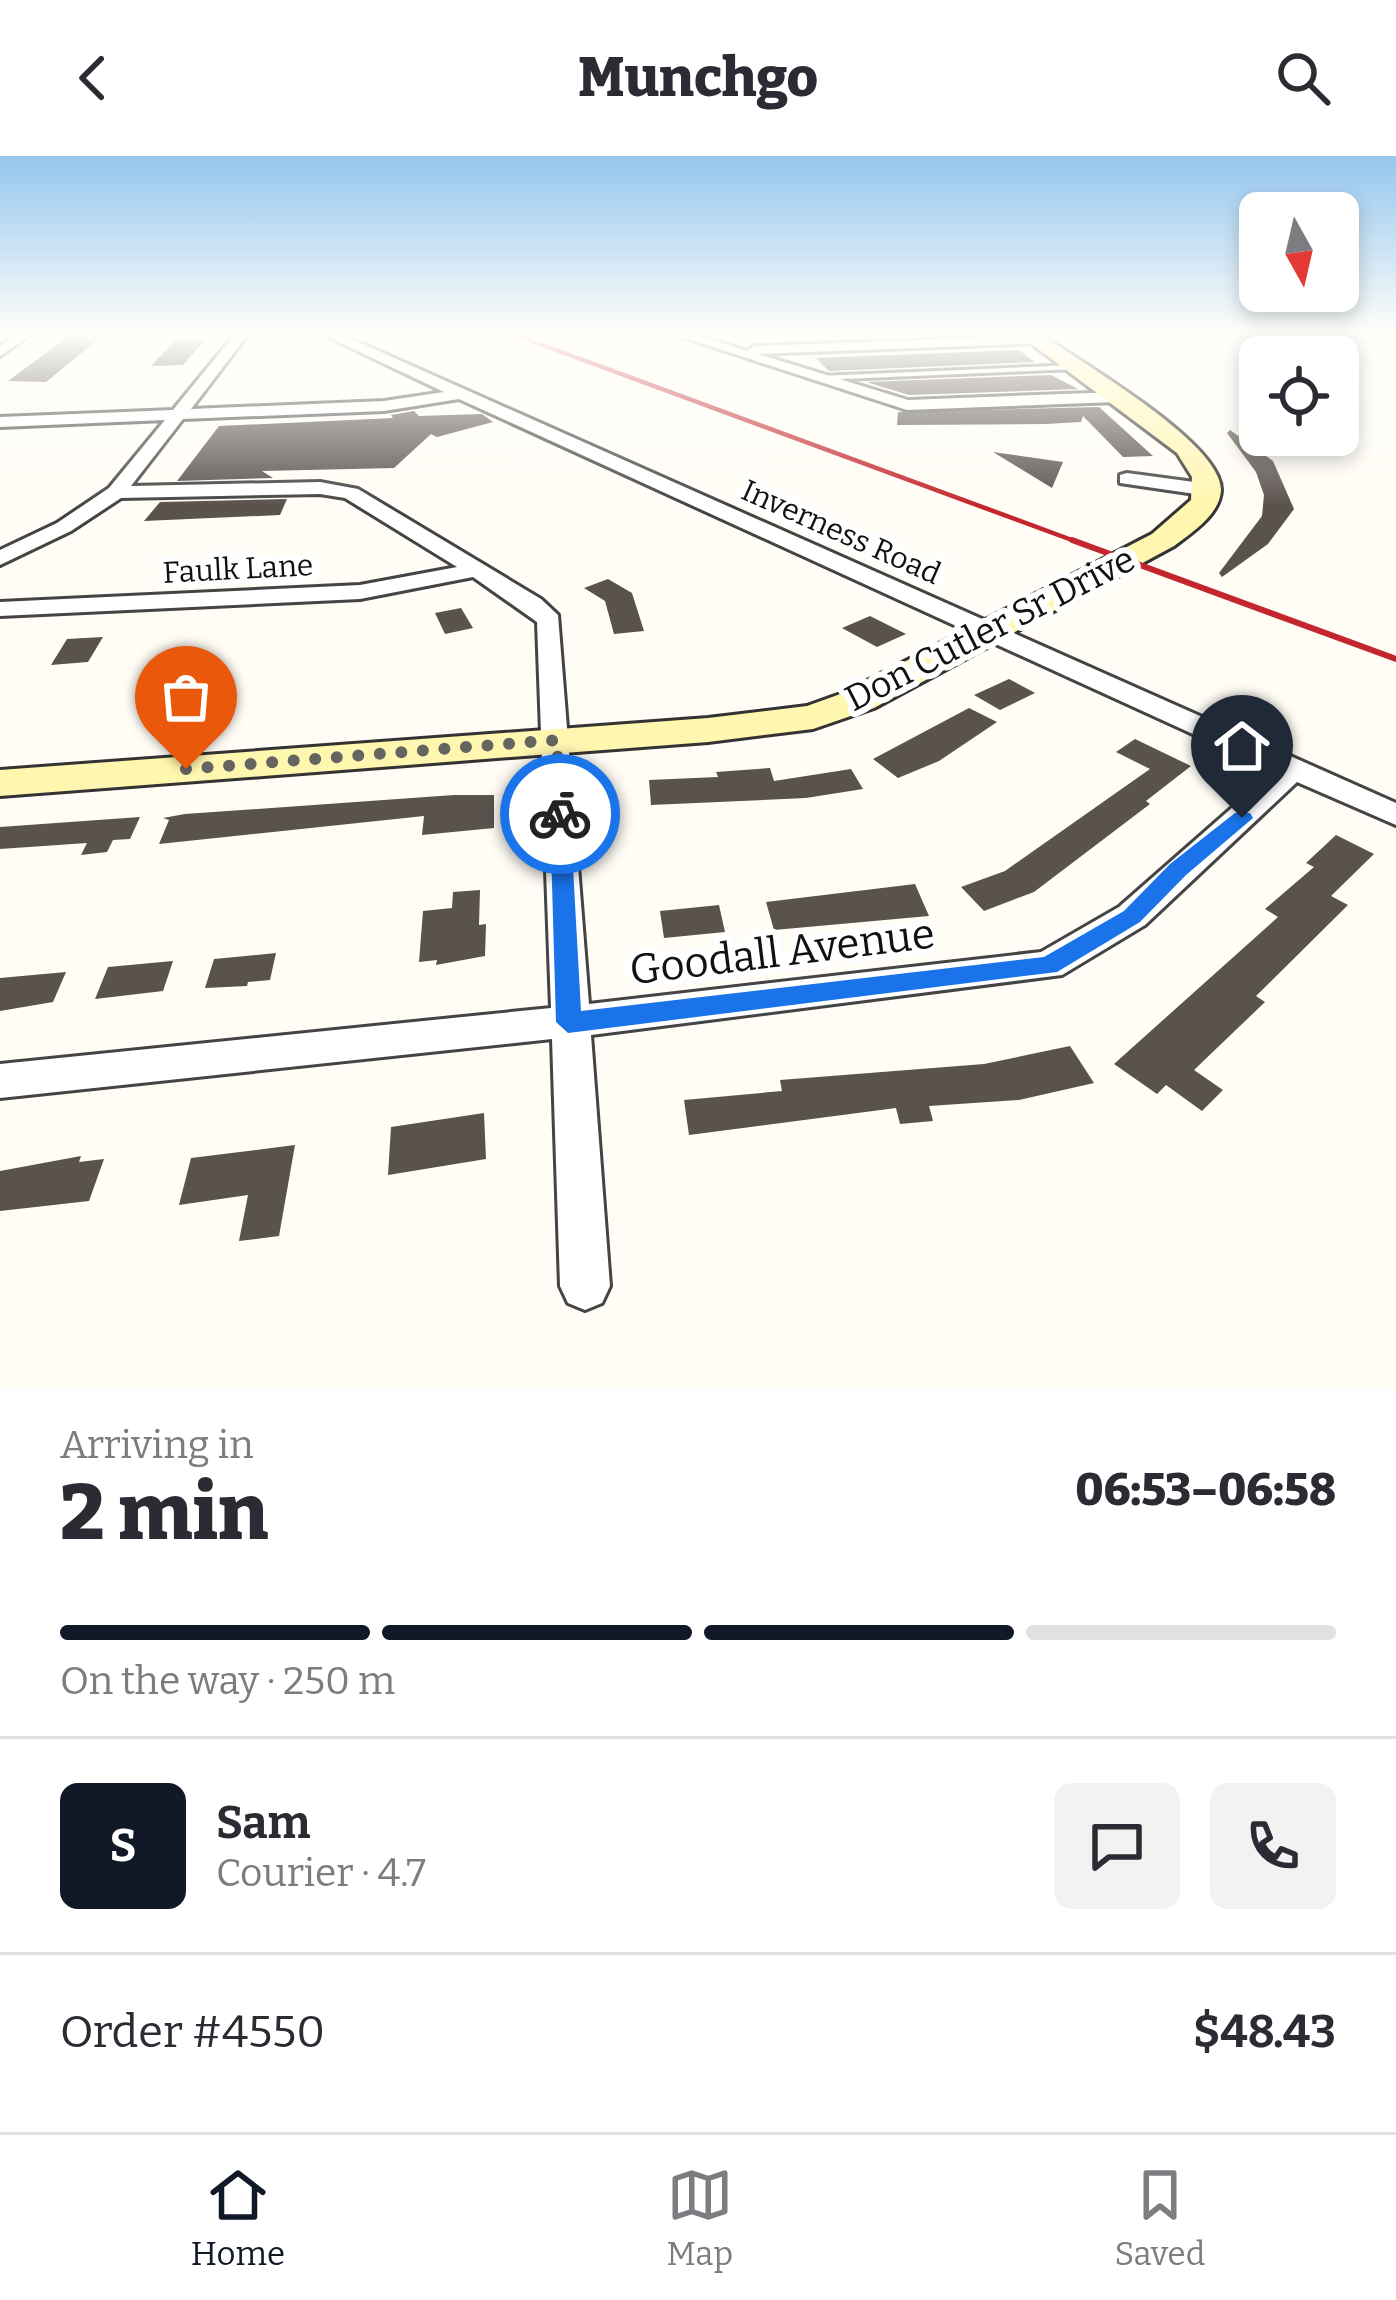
<!DOCTYPE html>
<html lang="en">
<head>
<meta charset="utf-8">
<style>
	:root { --surface:#fff; --page:#f2f2f3; --text:#2b2b33; --muted:#7c7c81; --line:#e1e1e2; --accent:#111827 }
	body { margin:0; font-family:Bitter,serif; background:var(--page); color:var(--text); height:100vh; display:flex; flex-direction:column; font-size:45px; white-space:nowrap }
	* { box-sizing:border-box; margin:0 }
	p { font-size:39px; color:var(--muted) }
	.icon { flex:none; width:66px; height:66px; fill:none; stroke:currentColor; stroke-width:2; stroke-linecap:round; stroke-linejoin:round }
	.map { position:relative; height:1232px; overflow:hidden }
	.sheet { display:flex; flex-direction:column; background:var(--surface); flex:1 }
	.sheet>* { flex:none }
	.needle { width:78px; rotate:172deg }
	.tools { position:absolute; left:1239px; top:36px; display:grid; gap:24px }
	.tools a { display:grid; place-items:center; width:120px; height:120px; border-radius:18px; background:var(--surface); box-shadow:0 6px 18px #0003; font-size:60px }
	.pin { position:absolute; display:grid; place-items:center; width:102px; height:102px; color:#fff; margin:-123px -51px; border-radius:50% 50% 50% 0; rotate:-45deg; box-shadow:0 0 12px #0007 }
	.pin .icon { rotate:45deg }
	.courier { position:absolute; display:grid; place-items:center; width:120px; height:120px; margin:-60px; border:9px solid #1a73e8; border-radius:50%; background:#fff; color:#222; box-shadow:0 3px 15px #0007 }
	.headline em { font-style:normal; font-weight:800 }
	.headline div { display:flex; flex-direction:column-reverse }
	.headline { display:flex; align-items:center; justify-content:space-between; height:204px; padding:0 60px }
	h1 { font-size:78px; font-weight:800; line-height:90px }
	.bar { display:grid; grid-template-columns:repeat(4,1fr); gap:18px 12px; align-content:center; height:144px; padding:0 60px }
	.bar i { height:15px; border-radius:9px; background:var(--line) }
	.bar .on { background:var(--accent) }
	.bar p { grid-column:span 4 }
	.line { display:flex; align-items:center; gap:30px; padding:0 60px; border-top:3px solid var(--line) }
	.line div { flex:1 }
	.round { display:grid; place-items:center; flex:none; width:126px; height:126px; border-radius:18px; background:var(--page) }
	header { display:flex; justify-content:space-between; align-items:center; height:156px; padding:0 60px; background:var(--surface); font-size:54px; font-weight:800 }
	.tabs { display:flex; justify-content:space-around; align-items:center; height:168px; border-top:3px solid var(--line); background:var(--surface); font-size:33px; color:var(--muted) }
	.tabs a { display:grid; justify-items:center; gap:6px }
	.tabs .on { color:var(--accent) }
	.map>svg:first-child { display:block }
</style>
</head>
<body>
<header><svg class="icon" aria-label="back" viewBox="0 0 24 24"><path d="M15 5l-7 7 7 7"/></svg>Munchgo<svg class="icon" aria-label="search" viewBox="0 0 24 24"><circle cx="10" cy="10" r="6"/><path d="M15 15l6 6"/></svg></header>
<div class="map">
<svg width="1396" height="1232" viewBox="0 0 1396 1232">
	<rect width="100%" height="100%" fill="#fffdf5"/>
	<path fill="#5a524d" d="M73 177H106L46 226 8 225Z
		M206 183 183 209 151 210 175 184Z
		M1019 194 1035 206 829 215 816 202Z
		M1051 219 1078 233 909 239 866 226Z
		M1099 251 1153 300 1123 301 1083 260 1081 266 1045 268 897 269 898 256Z
		M414 255 419 260 482 258 493 266 437 281 431 278 394 312 262 315 273 322 177 325 219 270 393 262 391 259Z
		M1230 274 1273 305 1294 353 1268 388 1222 421 1219 417 1262 360 1264 339 1256 316 1227 277Z
		M993 296 1063 306 1052 332Z
		M287 343 280 359 144 365 160 346Z
		M608 423 632 437 644 475 614 478 605 445 584 432Z
		M461 452 473 472 445 478 435 457Z
		M870 460 906 478 877 491 842 472Z
		M103 481 88 506 51 509 67 483Z
		M1009 523 1035 537 1000 554 974 539Z
		M969 552 997 566 939 605 898 622 873 603Z
		M1135 583 1191 610 1146 645 1150 648 1034 736 984 755 961 731 1005 715 1150 613 1116 596Z
		M770 612 774 625 851 613 863 633 806 642 651 649 649 624 718 621 716 616Z
		M454 639H494V672L422 679 424 660 159 688 169 664 163 662 185 658Z
		M140 661 130 683 113 684 107 696 81 699 87 687 0 693V671Z
		M1336 679 1374 698 1331 740 1348 749 1256 840 1265 846 1194 914 1223 934 1202 955 1166 929 1157 938 1114 908 1278 761 1265 753 1314 711 1306 707Z
		M915 728 929 760 774 774 766 746Z
		M480 734 479 769 486 768 485 800 436 809 437 804 419 806 423 755 452 752 453 736Z
		M719 749 725 776 664 782 660 755Z
		M276 797 270 824 248 826 247 830 205 832 214 803Z
		M173 805 163 835 95 843 108 811Z
		M66 816 53 846 0 855V822Z
		M1070 890 1094 927 1019 944 929 950 933 965 900 968 896 952 689 979 684 944 782 935 780 924 984 908Z
		M484 957 486 1003 388 1019 391 971Z
		M295 989 279 1080 239 1085 248 1039 179 1049 191 1002Z
		M81 1000 79 1006 104 1003 89 1045 0 1055V1015Z"/>
	<g fill="none" stroke-linecap="round" stroke-linejoin="round">
		<defs>
			<path id="lane" d="M1074 209 1077 213 819 224 815 222 819 220Z"/>
			<path id="street" d="M18 177H33L0 200V190Z
				M236 177H249L191 253 384 245 444 236 320 177H338L1396 647V669L1297 626 1145 769 1062 819 591 879 610 1130 602 1147 585 1154 568 1147 560 1130 552 883 0 942V908L551 852 537 466 473 421 360 443 0 460V446L360 429 457 411 345 342 320 338 121 342 71 375 0 409V394L57 367 109 332 165 264 0 271V261L173 254ZM459 243 1274 615 1119 751 1041 796 589 848 558 459 541 443 358 333 320 326 131 330 183 263 384 255Z
				M670 177H691L747 195 754 190 1036 180 1041 187 758 198 908 244 1117 236 1125 241 1117 246 907 254Z
				M1127 317 1209 328 1219 334 1209 340 1120 327V319Z"/>
			<path id="secondary" d="M1017 177H1039C1078 205 1222 287 1221 334 1220 359 1191 377 1174 390L874 552 813 573 708 586 0 640V614L708 562 807 550 846 536 1152 378 1191 344 1192 321 1177 297Z"/>
		</defs>
		<use href="#lane" stroke="#444" stroke-width="6"/>
		<use href="#street" stroke="#444" stroke-width="6"/>
		<use href="#secondary" stroke="#333" stroke-width="6"/>
		<use href="#lane" fill="#fff" fill-rule="evenodd"/>
		<use href="#street" fill="#fff" fill-rule="evenodd"/>
		<use href="#secondary" fill="#fff6b0" fill-rule="evenodd"/>
		<path stroke="#c4262e" stroke-width="4.5" d="M510 177 1080 387"/>
		<path stroke="#c4262e" stroke-width="6" d="M1072 384 1396 503"/>
	</g>
	<linearGradient id="sky" x2="0" y2="1"><stop stop-color="#95c6ee"/><stop offset="0.51" stop-color="#fffefa"/><stop offset="1" stop-color="#fffefa" stop-opacity="0"/></linearGradient>
	<rect width="1396" height="350" fill="url(#sky)"/>
	<path fill="#1a73e8" d="M560 651 570 658 581 855 1044 801 1124 755 1170 708 1235 657H1250L1253 662 1186 719 1140 766 1057 816 568 877 556 866 550 658Z"/>
	<g fill="none" stroke-linecap="round" stroke-linejoin="round">
		<path stroke="#646461" stroke-width="12" stroke-dasharray="0 21.6" d="M186 613 557 584 560 658"/>
	</g>
	<g text-anchor="middle" dominant-baseline="central" stroke-width="12" stroke-linejoin="round" paint-order="stroke">
		<g font-size="30" fill="#111" stroke="#fff">
			<text transform="translate(841 376) rotate(24)">Inverness Road</text>
			<text transform="translate(238 413) rotate(-3)">Faulk Lane</text>
		</g>
		<g font-size="36" fill="#111" stroke="#fff">
			<text transform="translate(990 473) rotate(-27)">Don Cutler Sr Drive</text>
		</g>
		<g font-size="42" fill="#111" stroke="#fff">
			<text transform="translate(782 796) rotate(-7)">Goodall Avenue</text>
		</g>
	</g>
</svg>
<div class="tools">
<a><svg class="needle" viewBox="-14 -14 28 28"><path d="M0-13l5 13h-10z" fill="#e53935"/><path d="M0 13l5-13h-10z" fill="#7c7c81"/></svg></a>
<a><svg class="icon" aria-label="locate" viewBox="0 0 24 24"><circle cx="12" cy="12" r="6"/><path d="M12 2v4M12 18v4M2 12h4M18 12h4"/></svg></a>
</div>
<div class="pin" style="left:186px;top:613px;background:#ea580c"><svg class="icon" aria-label="bag" viewBox="0 0 24 24"><path d="M5 8h14l-1 12H6zM9 8a3 3 0 0 1 6 0"/></svg></div>
<div class="pin" style="left:1242px;top:662px;background:#1f2937"><svg class="icon" aria-label="home" viewBox="0 0 24 24"><path d="M3 11l9-7 9 7M6 9v11h12V9"/></svg></div>
<div class="courier" style="left:560px;top:658px"><svg class="icon" aria-label="bike" viewBox="0 0 24 24"><circle cx="6" cy="16" r="4"/><circle cx="18" cy="16" r="4"/><path d="M6 16l4-8h5l3 8M10 8l3 8H6M13 5h3"/></svg></div>
</div>
<section class="sheet">
<div class="headline"><div><h1>2 min</h1><p>Arriving in</p></div><em>06:53–06:58</em></div>
<div class="bar"><i class="on"></i><i class="on"></i><i class="on"></i><i></i><p>On the way · 250 m</p></div>
<div class="line" style="height:216px"><b class="round" style="background:var(--accent);color:#fff">S</b><div><b>Sam</b><p>Courier · 4.7</p></div><a class="round"><svg class="icon" aria-label="chat" viewBox="0 0 24 24"><path d="M4 5h16v11H9l-5 4z"/></svg></a><a class="round"><svg class="icon" aria-label="phone" viewBox="0 0 24 24"><path d="M5 4h4l2 5-3 2q2 4 5 5l2-3 5 2v4C11 20 4 13 5 4z"/></svg></a></div>
<div class="line" style="height:156px"><div>Order #4550</div><b>$48.43</b></div>
</section>
<nav class="tabs">
<a class="on"><svg class="icon" aria-label="home" viewBox="0 0 24 24"><path d="M3 11l9-7 9 7M6 9v11h12V9"/></svg>Home</a>
<a><svg class="icon" aria-label="map" viewBox="0 0 24 24"><path d="M3 6l6-2 6 2 6-2v14l-6 2-6-2-6 2zM9 4v14M15 6v14"/></svg>Map</a>
<a><svg class="icon" aria-label="saved" viewBox="0 0 24 24"><path d="M7 4h10v16l-5-4-5 4z"/></svg>Saved</a>
</nav>
</body>
</html>
